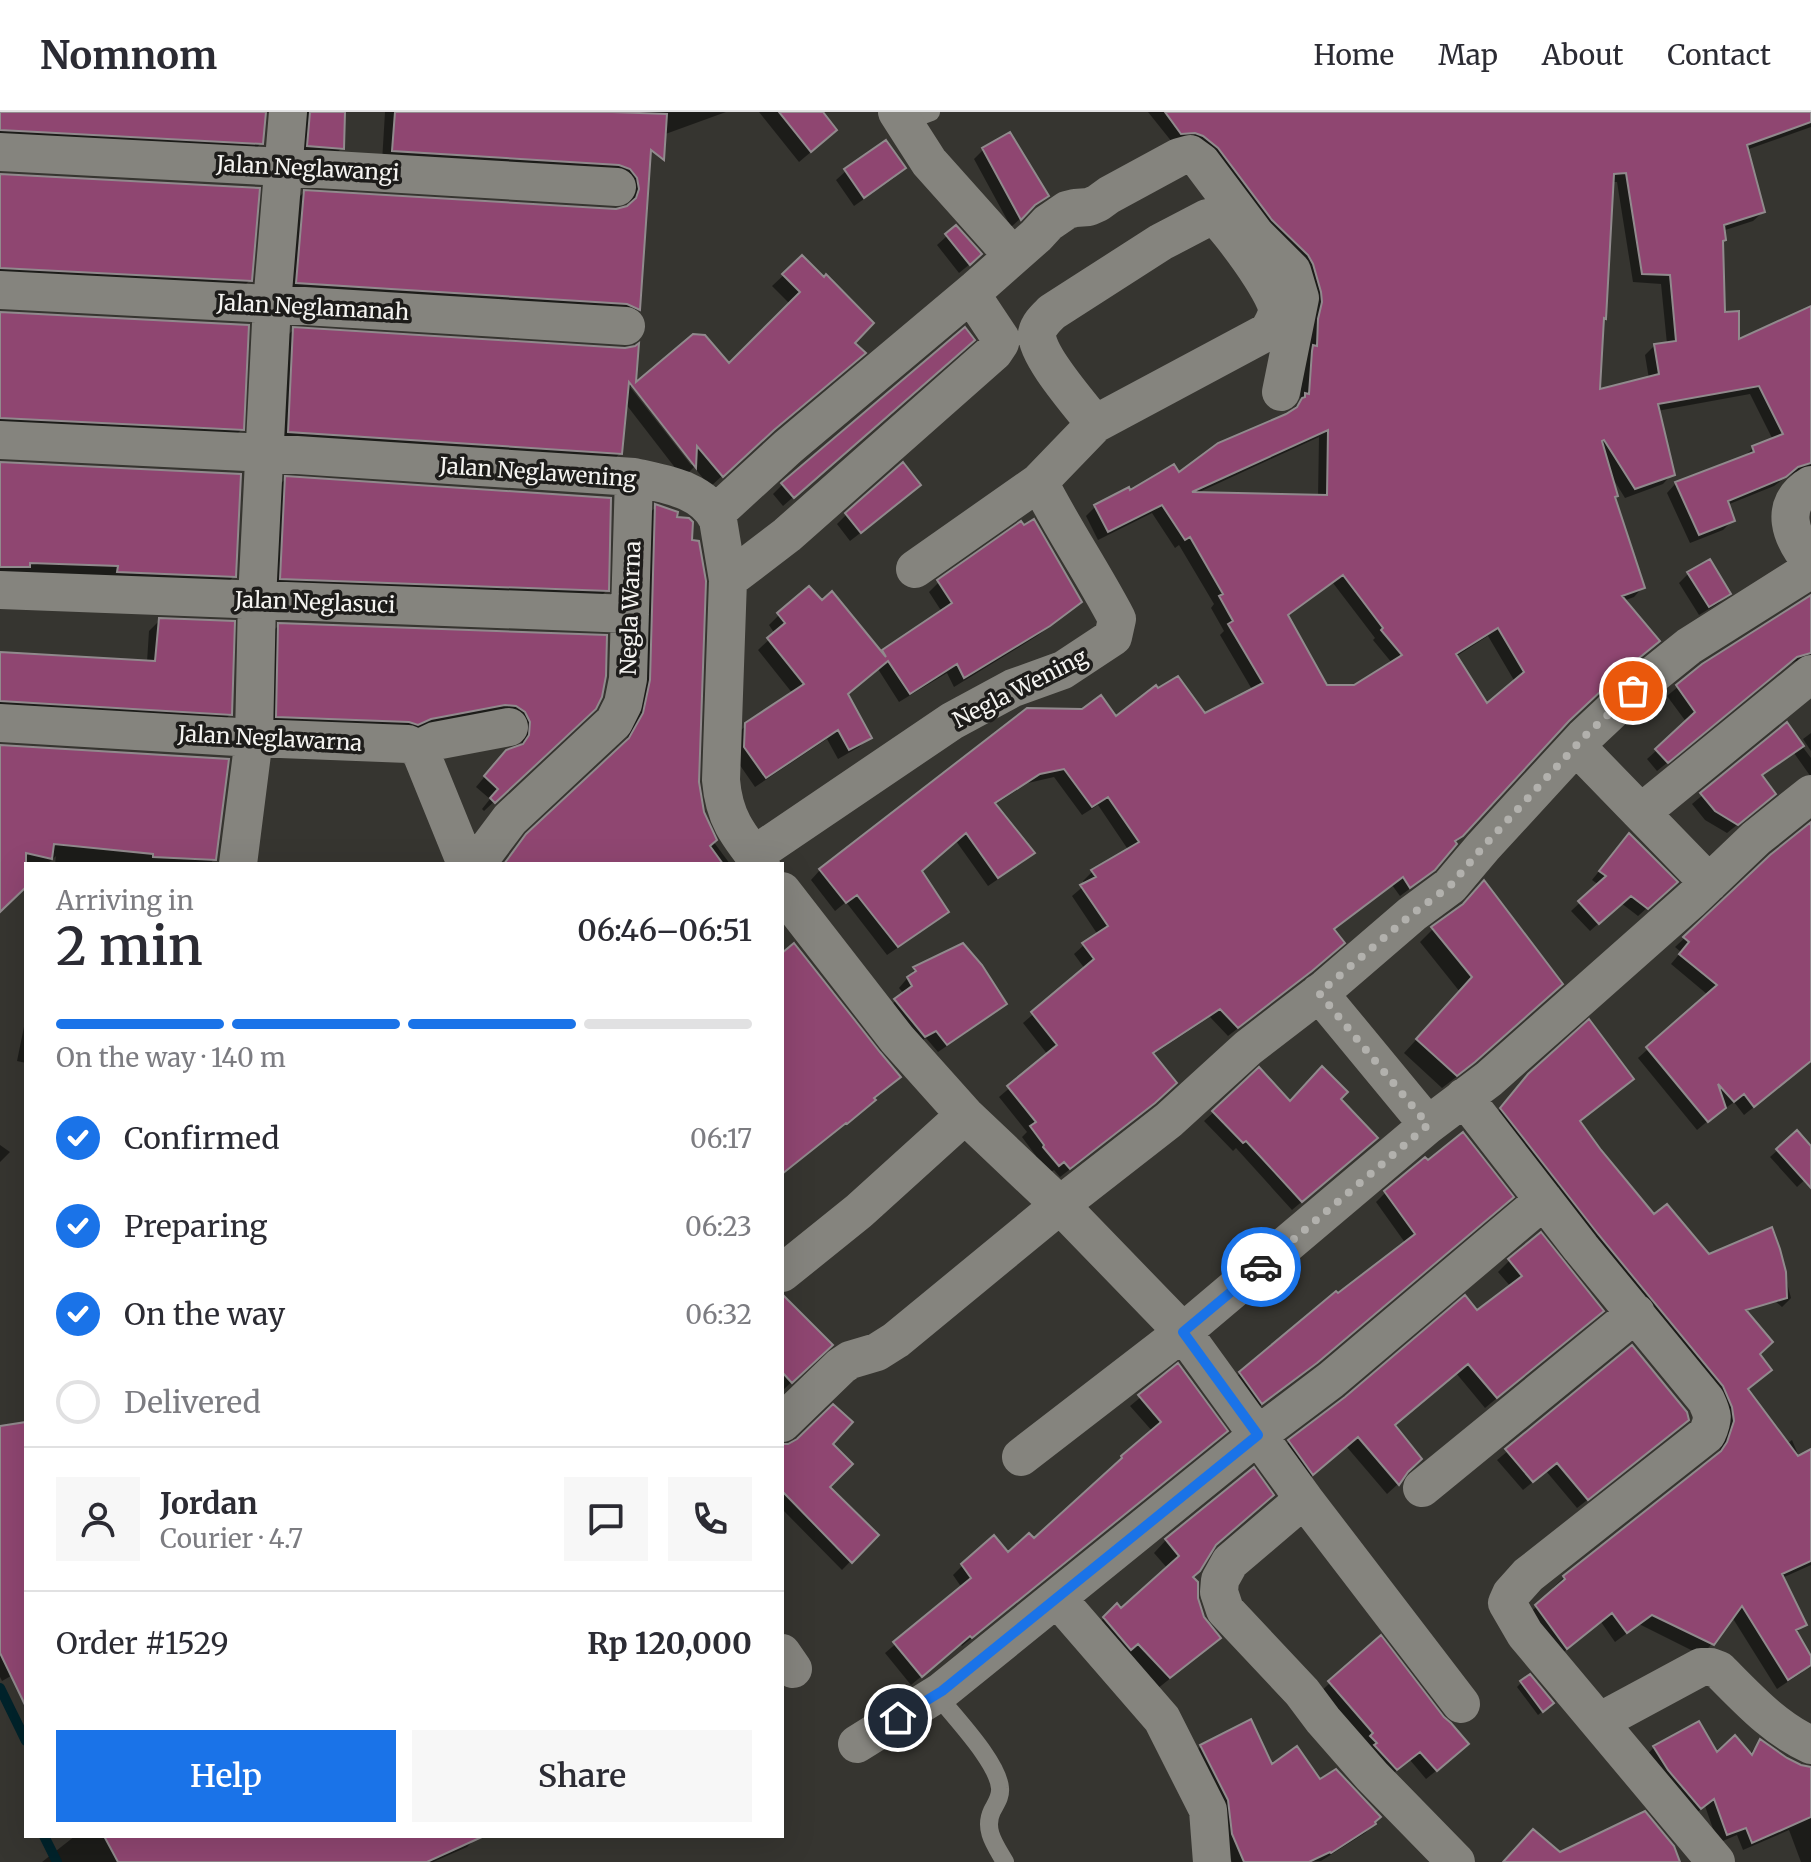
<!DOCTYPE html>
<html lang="en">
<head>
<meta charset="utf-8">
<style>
	:root { --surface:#fff; --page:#f7f7f7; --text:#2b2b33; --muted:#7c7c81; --line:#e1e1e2; --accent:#1a73e8 }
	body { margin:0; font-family:Merriweather,serif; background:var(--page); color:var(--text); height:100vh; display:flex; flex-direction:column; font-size:30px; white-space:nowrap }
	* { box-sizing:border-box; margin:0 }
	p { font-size:26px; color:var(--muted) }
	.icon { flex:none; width:44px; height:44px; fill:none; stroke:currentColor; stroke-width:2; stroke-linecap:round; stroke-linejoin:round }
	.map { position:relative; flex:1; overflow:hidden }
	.details { position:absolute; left:24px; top:750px; width:760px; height:976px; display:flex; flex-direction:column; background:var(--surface); border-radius:0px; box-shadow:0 8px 32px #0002 }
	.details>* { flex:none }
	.pin { position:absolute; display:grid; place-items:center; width:68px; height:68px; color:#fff; margin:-34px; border:4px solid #fff; border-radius:50%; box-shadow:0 2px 8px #0007 }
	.courier { position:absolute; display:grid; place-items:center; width:80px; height:80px; margin:-40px; border:6px solid #1a73e8; border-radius:50%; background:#fff; color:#222; box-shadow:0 2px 10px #0007 }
	.head em { font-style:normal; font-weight:600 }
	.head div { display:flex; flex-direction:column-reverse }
	.head { display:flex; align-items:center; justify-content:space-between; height:136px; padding:0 32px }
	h1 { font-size:52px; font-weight:600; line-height:60px }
	.bar { display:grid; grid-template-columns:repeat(4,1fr); gap:12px 8px; align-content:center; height:96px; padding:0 32px }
	.bar i { height:10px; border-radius:6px; background:var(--line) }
	.bar .current { background:var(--accent) }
	.bar p { grid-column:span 4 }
	.line { display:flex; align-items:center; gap:20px; padding:0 32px; border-top:2px solid var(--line) }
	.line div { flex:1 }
	.round { display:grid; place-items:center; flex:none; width:84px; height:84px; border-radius:0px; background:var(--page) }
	ol { padding:0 32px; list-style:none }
	li { display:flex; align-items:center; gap:24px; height:88px }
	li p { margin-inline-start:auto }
	li .icon { padding:8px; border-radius:50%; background:var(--accent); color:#fff; stroke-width:4 }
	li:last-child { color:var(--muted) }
	li i { width:44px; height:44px; border:4px solid var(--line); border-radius:50% }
	.action { display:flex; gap:16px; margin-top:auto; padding:16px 32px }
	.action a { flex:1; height:92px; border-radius:0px; background:var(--accent); color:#fff; font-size:32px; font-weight:600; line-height:92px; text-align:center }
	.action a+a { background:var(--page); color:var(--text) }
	header { display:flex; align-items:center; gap:48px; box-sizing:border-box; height:112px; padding:0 40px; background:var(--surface); border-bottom:2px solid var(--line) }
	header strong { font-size:38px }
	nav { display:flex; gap:44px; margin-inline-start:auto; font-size:28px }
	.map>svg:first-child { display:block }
</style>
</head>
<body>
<header>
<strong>Nomnom</strong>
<nav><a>Home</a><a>Map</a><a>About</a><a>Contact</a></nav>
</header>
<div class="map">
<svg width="1811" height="1750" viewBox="0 0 1811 1750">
	<rect width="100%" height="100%" fill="#363530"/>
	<path fill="#0007" fill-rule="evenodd" d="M0 0H264L261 31 251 42 0 28Z
		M297 0H343L342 36 331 46 298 44Z
		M385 0H726L649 28 638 197 627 208 286 182 293 91 304 80 616 99 626 97 629 90 626 77 382 50Z
		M759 0H820L824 29 799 50Z
		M1148 0H1811V15L1746 38 1763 100 1753 109 1722 119 1723 202 1737 230 1811 197V363L1796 360 1786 365 1774 374 1727 393 1733 408 1723 418 1690 431 1667 381 1676 371 1743 346 1753 336 1773 328 1750 282 1657 299 1672 362 1663 372 1625 386 1612 365 1613 386 1643 475 1634 485 1623 489 1606 572 1563 612 1423 767 1400 784 1392 773 1332 818 1300 868 1228 924 1210 905 1152 943 1143 1000 1060 1065 1054 1058 1048 1062 1035 1046 1036 1044 1022 1025 1027 1020 999 985 1048 943 1023 911 1085 857 1074 842 1084 833 1098 823 1072 784 1085 773 1083 769 1092 760 1129 739 1098 693 1082 703 1054 665 1028 671 994 693 1032 740 1023 750 988 774 956 729 920 759 947 800 937 809 887 843 846 790 835 799 811 768 820 758 1116 606 1204 603 1253 579 1220 523 1224 519 1211 496 1214 492 1179 433 1175 436 1152 401 1098 428 1086 404 1096 394 1179 363 1287 304 1300 289 1303 250 1172 30ZM1611 70H1617L1633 170 1661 172 1667 232 1654 234 1645 243 1649 267 1597 279ZM1319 325 1318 385 1195 382ZM1333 471 1375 526 1373 528 1392 551 1354 575H1326L1287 505ZM1488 524 1515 570 1486 594 1455 545Z
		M983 38 1047 83 1011 115 974 47Z
		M903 56 894 66 854 94 836 68 846 59Z
		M0 64 250 168 239 179 0 166Z
		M947 124 970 152 959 161 937 133Z
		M802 146 823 168 760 329 710 375 694 355 683 366 625 291 620 341 609 353 277 331 282 229 294 217 625 238 633 272 630 275 691 353 694 351 634 274 729 254 790 192 772 174Z
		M0 202 242 317 231 328 0 316Z
		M963 237 783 394 773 382 782 373Z
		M0 352 234 464 224 475 0 463Z
		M286 366 607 478 595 490 270 477 275 378Z
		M909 383 850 429 837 412 846 403Z
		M656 395 699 686 713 729 730 752H503L528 723 625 631 635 608 646 404Z
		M1688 462 1728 481 1719 491 1699 503 1679 471Z
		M939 470 1080 489 1070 499 1037 524 954 575 947 561 899 590 878 557 846 583 869 625 859 635 838 647 827 627 755 675 735 646 736 624 746 613 793 582 758 538 775 522 769 513 779 503 881 542 942 500 929 480Z
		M1811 485V552L1808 550 1796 549 1785 554 1657 659 1647 647 1687 611 1667 584 1703 554Z
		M160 508 231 602 220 612 0 599V543L147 550 149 519Z
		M279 513 584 606 484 699 482 697 490 687 476 675 497 650 521 635 522 621 420 616 268 614 270 522Z
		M1786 613 1811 646V665L1794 641 1761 665 1764 691 1727 721 1705 708 1692 692Z
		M1811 621V639L1803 627Z
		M0 635 214 747 210 752H55L56 744 47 752H26V773L0 798Z
		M1811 713V937L1798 959 1744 1003 1734 990 1723 998 1722 997 1697 1018 1638 946 1708 883 1671 852 1681 840 1675 835 1772 744Z
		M1621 732 1667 778 1638 804 1621 791 1590 819 1571 799 1599 773 1592 768Z
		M1433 817 1547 885 1459 963 1442 976 1404 941 1460 880 1420 830Z
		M915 857 1004 891 996 900 938 940 926 926 916 932 886 897 904 882 899 876Z
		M26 905V951L17 949Z
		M1259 958 1289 992 1339 987 1366 1035 1292 1098 1236 1036 1233 1039 1204 1009Z
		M1632 967 1621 977 1579 1010 1758 1242 1747 1278 1787 1332 1792 1328 1809 1369 1811 1453 1782 1466 1804 1513 1796 1521 1811 1551 1801 1561 1777 1577 1732 1505 1712 1532 1701 1543 1639 1512 1615 1530 1601 1510 1556 1546 1525 1505 1555 1478 1553 1476 1564 1465 1713 1348 1720 1338 1724 1317 1491 1008 1518 975Z
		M1797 1021 1811 1036V1062L1797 1075 1770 1045Z
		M0 1033 10 1040 0 1050Z
		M1386 1080 1501 1094 1305 1260 1252 1300 1231 1271 1240 1261 1406 1132 1376 1090Z
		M1778 1137 1791 1186 1782 1195 1722 1143Z
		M1509 1149 1590 1209 1485 1296 1456 1261 1393 1314 1403 1363 1398 1372 1387 1382 1346 1334 1302 1372 1279 1340 1290 1329 1477 1201 1511 1175 1498 1160Z
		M782 1184 830 1233 782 1279Z
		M1632 1236 1677 1318 1577 1396 1546 1359 1523 1378 1497 1348Z
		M1178 1254 1216 1329 962 1534 960 1532 911 1573 885 1541 962 1476 953 1463 963 1453 1008 1443 1033 1428 1122 1346 1153 1320 1130 1294Z
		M26 1311V1570L20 1559 2 1569 0 1565V1315Z
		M798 1328 830 1332 827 1375 876 1423 842 1458 782 1397V1334H789Z
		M1166 1428 1212 1436 1191 1465 1206 1538 1157 1577 1091 1519 1116 1494 1121 1499 1168 1457 1154 1441Z
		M1380 1526 1457 1642 1426 1667 1410 1648 1387 1666 1320 1580Z
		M1521 1571 1548 1595 1538 1603 1517 1575Z
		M1760 1629 1801 1655 1811 1657V1750H1801L1789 1718 1743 1738 1737 1723 1718 1731 1705 1694 1691 1705 1646 1644 1654 1635 1716 1644 1749 1643Z
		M1201 1634 1320 1670 1374 1712 1365 1721 1321 1749 1232 1750 1223 1732 1192 1644Z
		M75 1724H474L475 1727 467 1735 433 1750H42Z"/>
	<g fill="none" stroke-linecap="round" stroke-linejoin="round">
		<path stroke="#00232b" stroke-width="10" d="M0 1576 26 1629
			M44 1724 57 1750"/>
	</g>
	<path fill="#8f4671" stroke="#918a8d" stroke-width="2" fill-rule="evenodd" d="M0 0H266L263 32 0 18Z
		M310 0H345L344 37 307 34Z
		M395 0H612L667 2 664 48 651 38 640 198 627 192 296 171 304 78 616 97 627 94 636 86 639 77 637 66 630 57 619 53 392 39Z
		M779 0H823L837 18 811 40Z
		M1165 0H1811V10L1747 33 1765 100 1724 113 1726 128 1723 129 1725 200 1739 199V227L1811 194V351L1798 355 1786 365 1728 389 1735 409 1699 423 1675 370 1754 340 1752 334 1783 322 1759 274 1658 292 1675 363 1635 377 1604 328 1602 329 1618 384 1615 385 1645 476 1622 484 1660 529 1618 563 1569 609 1463 724 1455 729 1457 732 1435 758 1410 776 1403 765 1334 817 1345 831 1312 859 1238 916 1220 897 1153 941 1177 971 1155 991 1070 1057 1064 1050 1059 1054 1043 1035 1044 1033 1030 1014 1036 1010 1007 974 1057 933 1031 900 1094 847 1082 831 1108 814 1080 773 1096 765 1091 758 1139 730 1108 685 1092 695 1064 657 1040 662 995 691 1035 741 998 766 966 721 922 759 949 800 898 835 857 783 846 791 819 757 1027 596 1082 597 1101 583 1116 604 1156 573 1158 576 1178 564 1205 601 1263 571 1228 512 1233 509 1219 484 1223 482 1190 425 1185 428 1162 393 1108 420 1094 393 1129 375 1130 378 1174 352 1179 360 1218 331 1286 302 1297 295 1302 286 1305 285V281L1309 282 1312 239 1313 233 1317 234 1318 207 1322 190 1321 180 1313 152 1308 143 1272 108 1218 36 1203 24 1195 21 1181 22ZM1626 61 1642 162 1670 163 1676 229 1654 232 1659 262 1600 277 1604 206 1606 207 1614 62ZM1328 318 1327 383 1192 380ZM1343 463 1383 516 1381 518 1402 543 1354 573H1327L1288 503ZM1498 516 1524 560 1487 591 1456 542Z
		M1010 20 1049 84 1035 93 1021 108 982 36Z
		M886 28 906 56 864 86 844 57Z
		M0 62 260 76 252 169 0 156Z
		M956 113 982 142 970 153 945 122Z
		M802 143 824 165 826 162 874 211 855 231 866 241 774 318 723 365 697 334 696 356 629 270 622 342 288 320 293 215 625 236 635 234 639 231 636 270 693 222 705 223 729 251 800 180 782 162Z
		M0 200 249 213 244 318 0 306Z
		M965 215 975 228 794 386 781 371Z
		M0 350 241 362 236 465 117 460 118 454 30 451V455H0Z
		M903 350 921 373 861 421 845 401Z
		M285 364 611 386 609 479 280 467Z
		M655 392 678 400 677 405 689 406 693 410 692 428 699 429 706 469 699 670 704 700 717 728 710 734 723 752H504L526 722 629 626 643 601 650 568Z
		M1034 407 1082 490 1050 514 964 566 957 552 910 582 888 549 848 582 872 626 849 638 838 618 766 666 744 635 745 611 804 572 767 526 785 511 777 501 809 474 822 488 832 479 886 545 882 538 952 491 937 468 1021 409 1024 413Z
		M1710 447 1731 482 1709 495 1687 460Z
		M1811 483V541L1797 545 1668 651 1655 637 1695 600 1676 573 1702 552Z
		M159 506 235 509 232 603 0 589V540L155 549Z
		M278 511 607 523 606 564 602 585 596 597 495 691 490 686 498 677 484 664 506 638 523 632 529 623 530 610 525 600 516 594 505 593 431 607 418 613 409 610 276 605Z
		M1787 610 1804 634 1762 663 1776 682 1738 713 1715 699 1700 681Z
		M0 633 229 647 216 748 153 745V742L54 732 52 747 26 741V775L0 800Z
		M1811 710V949L1754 995 1744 982 1734 990 1718 972 1726 996 1708 1010 1646 935 1717 873 1679 842 1689 830 1683 825 1770 743Z
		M1629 721 1678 770 1648 797 1631 784 1599 812 1578 789 1606 764 1599 759Z
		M1484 768 1563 872 1475 950 1457 964 1416 927 1472 865 1431 815 1463 792Z
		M794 831 880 940 901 965 874 986 876 988 847 1012 846 1011 782 1062V841Z
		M963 831 982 853 1007 892 947 933 936 919 925 925 894 887 912 874 907 865 916 859 913 855Z
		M1589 907 1634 967 1580 1009 1601 1038 1654 1102 1667 1092 1709 1142 1772 1115 1780 1137 1786 1160 1787 1186 1746 1198 1773 1230 1760 1242 1772 1258 1748 1277 1798 1344 1811 1337V1449L1782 1462 1807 1513 1796 1518 1811 1544V1553L1788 1568 1742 1494 1714 1533 1652 1503 1627 1521 1612 1501 1567 1537 1535 1493 1565 1467 1563 1464 1721 1339 1727 1330 1734 1309 1732 1295 1723 1274 1598 1122 1500 996 1528 962Z
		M1322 954 1348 980 1341 987 1378 1026 1302 1090 1246 1029 1243 1031 1212 999 1259 955 1290 989Z
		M1797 1018 1811 1034V1076L1776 1037Z
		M1463 1020 1514 1085 1317 1251 1262 1292 1239 1260 1336 1179 1338 1181 1415 1122 1384 1079 1425 1045 1428 1048Z
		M1541 1120 1604 1199 1497 1286 1468 1252 1395 1313 1422 1347 1408 1360 1399 1373 1358 1325 1313 1363 1288 1328 1345 1285 1465 1183 1477 1198 1522 1164 1508 1147Z
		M782 1182 833 1233 792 1271 782 1260Z
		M1632 1233 1687 1300 1689 1308 1588 1388 1557 1351 1533 1370 1505 1337Z
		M1178 1251 1228 1319 972 1526 970 1524 922 1565 893 1530 971 1466 961 1452 994 1423 1008 1440 1029 1421 1034 1426 1122 1346 1121 1344 1161 1310 1138 1283Z
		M833 1292 853 1310 833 1332 853 1352 830 1375 879 1423 852 1451 782 1379V1332H788L797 1327Z
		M26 1310V1595L0 1541V1314Z
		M1254 1355 1274 1383 1216 1433 1200 1459 1193 1465 1198 1470V1486L1204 1505 1221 1526 1170 1566 1138 1532 1131 1538 1103 1505 1117 1491 1121 1496 1179 1444 1165 1427Z
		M1381 1523 1444 1605 1451 1611 1469 1632 1437 1659 1420 1640 1397 1658 1374 1633 1377 1631 1370 1624 1373 1621 1328 1569Z
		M1530 1562 1554 1591 1543 1600 1520 1569Z
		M1251 1607 1272 1652 1297 1634 1320 1667 1336 1657 1381 1705 1375 1710 1376 1712 1331 1741 1330 1740 1309 1750H1244L1232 1722 1228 1688 1200 1633Z
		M1699 1609 1717 1640 1735 1623 1752 1643 1760 1627 1787 1646 1801 1653 1811 1655V1705L1752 1731 1746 1716 1727 1723 1714 1687 1701 1697 1668 1658 1653 1634Z
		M1645 1699 1674 1734 1680 1750H1503L1533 1717 1560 1740Z
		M104 1724H484L427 1750H118Z"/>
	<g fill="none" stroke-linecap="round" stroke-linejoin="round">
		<path stroke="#85847e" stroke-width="18" d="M904 10 931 0
			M939 1581 942 1589C958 1609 998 1651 1000 1676 1001 1685 996 1691 992 1699 983 1718 996 1734 1005 1750"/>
		<path stroke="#85847e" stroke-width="38" d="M897 0 929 50 1013 144
			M0 40 284 55 617 75
			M0 178 272 192 626 214
			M0 328 266 341 634 365C664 372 704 377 718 408L728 468 721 668C724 706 738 723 761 752
			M1811 373C1777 393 1791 426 1811 450
			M715 402 788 335 976 177 1036 124 1048 111 1067 98 1075 96 1089 95 1098 91 1109 83 1179 45 1190 42 1201 50 1255 122 1292 159 1300 186 1281 280
			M915 457 1039 370
			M728 468 787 423 994 240 1000 231 1001 227 979 194
			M0 478 630 502
			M0 611 254 626 408 632 418 637 421 641 462 742 472 749 480 747 510 707 614 610 623 592 628 567 634 365
			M1576 634 1709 771
			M418 637 435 629 509 615
			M1642 700 1811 562
			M754 743 952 609 1013 576 1063 558 1113 525 1117 507C1093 461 1063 417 1039 370L1095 312 1267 220C1272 214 1277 204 1277 197 1276 181 1228 115 1215 105L1207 106 1161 130 1052 200C1046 206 1039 212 1037 221 1034 241 1082 295 1095 312
			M238 752 254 626 257 487 272 192 288 0
			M782 779 897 927 965 1003 1060 1093 1183 1220 1304 1387 1230 1450 1220 1468 1219 1480 1225 1498 1302 1580 1323 1608 1372 1664 1456 1750
			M1319 881 1428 1013
			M1464 985 1581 1136 1706 1288C1713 1303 1714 1306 1707 1322L1528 1463 1511 1482 1507 1491 1525 1522 1716 1750
			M782 1161 859 1099 965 1003
			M782 1311 841 1254 850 1248 877 1240 896 1228 1060 1093 1169 1008 1248 936 1326 876 1412 802 1450 774 1483 735 1584 625 1633 579 1689 534 1811 457
			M1021 1345 1183 1220 1428 1013 1489 967 1691 788 1756 726 1811 682
			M1422 1376 1636 1201
			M1304 1387 1461 1592
			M1057 1486 1162 1607 1208 1698 1212 1750
			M782 1541 793 1557
			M1599 1610 1701 1555H1711L1719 1558C1748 1587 1774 1616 1811 1633
			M857 1632 942 1579 1258 1323 1331 1268 1544 1088"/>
	</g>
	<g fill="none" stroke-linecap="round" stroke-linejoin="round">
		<path stroke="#b2b1ad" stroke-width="8" stroke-dasharray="0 14.4" d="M1261 1155 1428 1013 1319 881 1412 802 1450 774 1483 735 1584 625 1633 579"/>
		<path stroke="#1a73e8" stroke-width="10" d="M898 1606 942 1579 1258 1323 1183 1220 1261 1155"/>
	</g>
	<g text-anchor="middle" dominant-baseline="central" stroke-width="7" stroke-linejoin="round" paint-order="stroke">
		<g font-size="22" fill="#f5f4f1" stroke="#1d1c1a">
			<text transform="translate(308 56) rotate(3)">Jalan Neglawangi</text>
			<text transform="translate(313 195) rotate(3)">Jalan Neglamanah</text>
			<text transform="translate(538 360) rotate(4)">Jalan Neglawening</text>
			<text transform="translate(315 490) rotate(2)">Jalan Neglasuci</text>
			<text transform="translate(630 496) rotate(-88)">Negla Warna</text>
			<text transform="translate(1020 576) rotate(-27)">Negla Wening</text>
			<text transform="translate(270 626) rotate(3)">Jalan Neglawarna</text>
		</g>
	</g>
</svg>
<div class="pin" style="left:1633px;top:579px;background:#ea580c"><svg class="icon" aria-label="bag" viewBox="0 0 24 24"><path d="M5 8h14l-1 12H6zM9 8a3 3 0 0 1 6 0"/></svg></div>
<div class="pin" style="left:898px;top:1606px;background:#1f2937"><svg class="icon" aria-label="home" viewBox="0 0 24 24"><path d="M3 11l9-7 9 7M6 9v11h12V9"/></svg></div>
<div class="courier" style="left:1261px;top:1155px"><svg class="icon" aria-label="car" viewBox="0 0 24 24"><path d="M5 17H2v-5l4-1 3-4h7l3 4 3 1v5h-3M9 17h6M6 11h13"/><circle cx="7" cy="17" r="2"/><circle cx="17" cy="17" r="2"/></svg></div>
<section class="details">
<div class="head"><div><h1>2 min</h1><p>Arriving in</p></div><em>06:46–06:51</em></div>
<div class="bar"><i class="current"></i><i class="current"></i><i class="current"></i><i></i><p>On the way · 140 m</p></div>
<ol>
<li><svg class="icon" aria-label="check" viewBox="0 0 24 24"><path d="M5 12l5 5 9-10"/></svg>Confirmed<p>06:17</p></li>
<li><svg class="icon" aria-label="check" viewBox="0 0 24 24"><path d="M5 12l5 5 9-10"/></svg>Preparing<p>06:23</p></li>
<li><svg class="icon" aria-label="check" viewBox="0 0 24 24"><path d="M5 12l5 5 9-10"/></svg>On the way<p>06:32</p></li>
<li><i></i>Delivered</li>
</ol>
<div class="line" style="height:144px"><a class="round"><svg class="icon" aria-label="person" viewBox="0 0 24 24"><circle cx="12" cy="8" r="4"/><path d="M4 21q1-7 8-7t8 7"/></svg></a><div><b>Jordan</b><p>Courier · 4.7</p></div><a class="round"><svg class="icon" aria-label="chat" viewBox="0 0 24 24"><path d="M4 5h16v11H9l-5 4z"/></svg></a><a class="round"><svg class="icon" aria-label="phone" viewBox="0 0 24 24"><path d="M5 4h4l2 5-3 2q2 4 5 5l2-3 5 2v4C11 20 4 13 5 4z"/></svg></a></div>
<div class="line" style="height:104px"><div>Order #1529</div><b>Rp 120,000</b></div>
<div class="action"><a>Help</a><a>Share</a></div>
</section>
</div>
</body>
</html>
